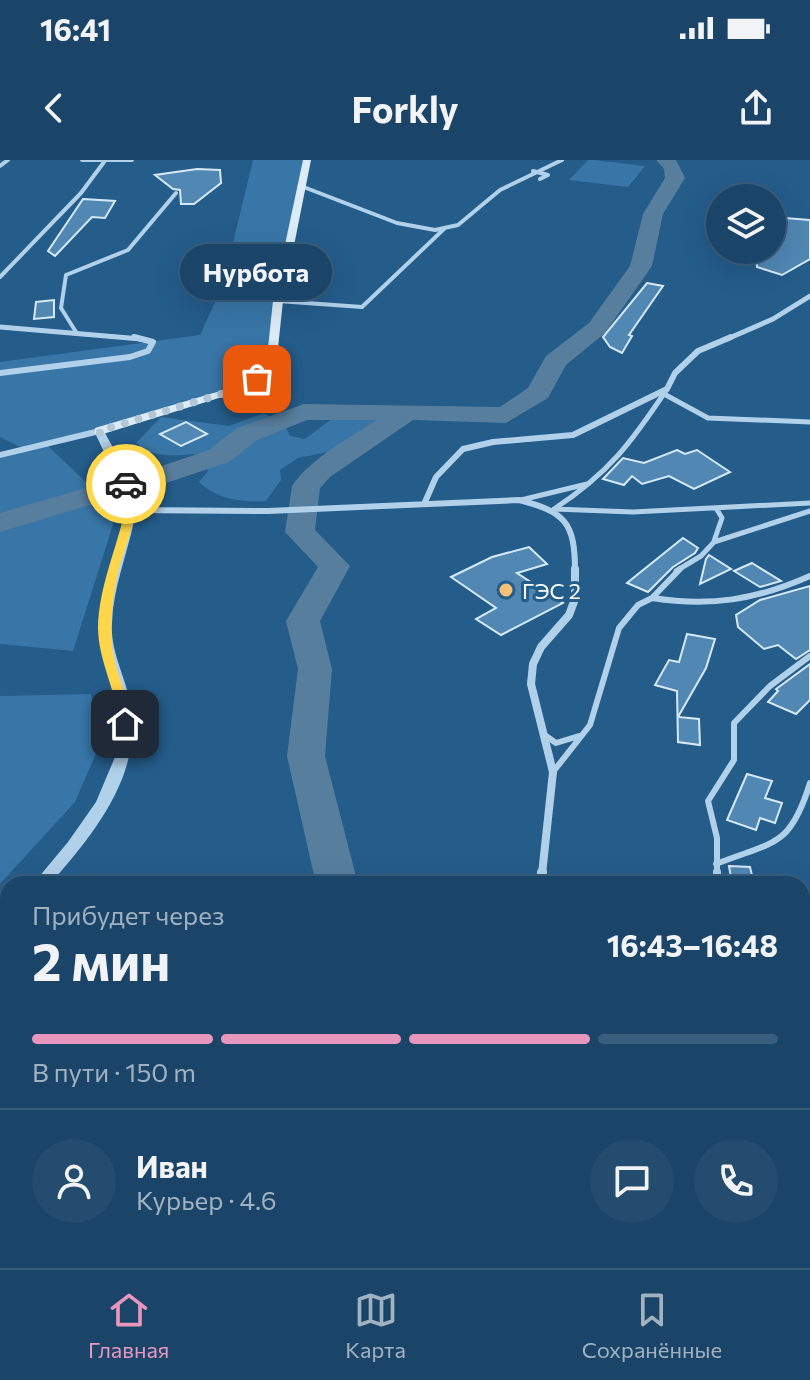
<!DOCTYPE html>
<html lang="ru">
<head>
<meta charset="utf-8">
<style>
	:root { --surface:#1b4568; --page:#244c6e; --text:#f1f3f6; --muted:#a0b1c0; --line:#395d7c; --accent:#e797bd }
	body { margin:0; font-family:Commissioner,sans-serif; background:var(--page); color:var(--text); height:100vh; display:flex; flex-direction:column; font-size:30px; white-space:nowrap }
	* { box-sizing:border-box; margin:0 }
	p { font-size:26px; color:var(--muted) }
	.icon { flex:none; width:44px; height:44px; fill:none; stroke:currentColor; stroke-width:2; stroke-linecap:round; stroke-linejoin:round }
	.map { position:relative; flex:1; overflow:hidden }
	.details { position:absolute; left:0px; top:716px; width:810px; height:392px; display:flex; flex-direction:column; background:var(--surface); border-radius:24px 24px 0 0; box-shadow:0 8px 32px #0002,0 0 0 2px var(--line) }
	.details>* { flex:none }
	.tools { position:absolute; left:706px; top:24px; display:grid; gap:16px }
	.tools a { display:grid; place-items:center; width:80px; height:80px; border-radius:50%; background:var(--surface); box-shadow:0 8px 32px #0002,0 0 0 2px var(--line); font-size:40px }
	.pin { position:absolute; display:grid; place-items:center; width:68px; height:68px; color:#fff; margin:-34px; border-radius:16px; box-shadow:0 4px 12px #0006 }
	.courier { position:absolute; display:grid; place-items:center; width:80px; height:80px; margin:-40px; border:6px solid #ffd54a; border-radius:50%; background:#fff; color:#222; box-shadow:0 2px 10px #0007 }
	.bubble { position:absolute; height:56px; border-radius:28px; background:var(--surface); box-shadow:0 8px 32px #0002,0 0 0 2px var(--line); font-size:26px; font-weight:700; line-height:56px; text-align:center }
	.head em { font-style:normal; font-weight:700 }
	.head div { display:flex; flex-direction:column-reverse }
	.head { display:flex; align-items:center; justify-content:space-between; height:136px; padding:0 32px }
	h1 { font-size:52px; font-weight:700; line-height:60px }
	.bar { display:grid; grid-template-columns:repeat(4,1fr); gap:12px 8px; align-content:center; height:96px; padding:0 32px }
	.bar i { height:10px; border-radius:6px; background:var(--line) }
	.bar .on { background:var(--accent) }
	.bar p { grid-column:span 4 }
	.line { display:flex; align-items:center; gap:20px; padding:0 32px; border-top:2px solid var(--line) }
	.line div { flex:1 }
	.round { display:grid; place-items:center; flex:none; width:84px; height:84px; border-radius:42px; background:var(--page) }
	.status { display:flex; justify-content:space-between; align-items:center; height:56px; padding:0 40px; background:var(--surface); direction:ltr }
	.status svg { height:22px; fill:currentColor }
	header { display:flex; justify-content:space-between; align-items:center; height:104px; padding:0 32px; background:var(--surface); font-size:36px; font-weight:700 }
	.tab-bar { display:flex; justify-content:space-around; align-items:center; height:112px; border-top:2px solid var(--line); background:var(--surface); font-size:22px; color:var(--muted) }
	.tab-bar a { display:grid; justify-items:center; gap:4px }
	.tab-bar .on { color:var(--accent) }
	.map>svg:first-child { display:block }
</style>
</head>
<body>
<div class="status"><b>16:41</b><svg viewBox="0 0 49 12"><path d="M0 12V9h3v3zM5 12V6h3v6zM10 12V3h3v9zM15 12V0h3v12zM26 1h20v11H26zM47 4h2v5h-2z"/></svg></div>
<header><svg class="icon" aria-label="back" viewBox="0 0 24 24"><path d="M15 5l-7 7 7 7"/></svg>Forkly<svg class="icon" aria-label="share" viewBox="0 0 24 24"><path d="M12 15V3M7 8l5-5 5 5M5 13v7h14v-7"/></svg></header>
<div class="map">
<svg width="810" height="1108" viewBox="0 0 810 1108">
	<rect width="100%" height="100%" fill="#245c8a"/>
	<path fill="#3876a7" d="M253 0H307L272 197 257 219 231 231 47 285 117 352 73 491 0 484V295L24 289 0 277V202L200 175 223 125Z
		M588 0H594L645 6 628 27 569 20Z
		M264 253 286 267 290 276 305 279 338 254 378 257V264L333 291 298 298 280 310 281 320 266 341C241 342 218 340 199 322L208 311 194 294C174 296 151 298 136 283L161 257 229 266Z
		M91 534 100 584 75 642 0 724V536Z"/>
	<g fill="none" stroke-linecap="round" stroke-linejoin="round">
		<path fill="#577e9d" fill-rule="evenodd" d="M656 0H676L685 18 663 54 652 106 605 173 566 205 548 238 506 263 413 260 330 317 320 328 315 370 350 406 320 461 332 509 325 596 358 724H316L287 596 298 509 286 461 318 407 285 372 292 326C312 297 348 279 377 260H307L257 280 229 302 145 330 135 327 131 321 135 315 209 290 237 268 304 244 500 247 528 228 546 196 589 163 630 106 643 54 665 18 664 9Z
			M103 323 113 326 117 332 113 338 0 372V353Z
			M88 1100H142L140 1108H86Z"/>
	</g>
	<path fill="#5087b3" stroke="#d6e9f8" stroke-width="2" d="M197 9 220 10 221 23 194 44H181L180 30 173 29 155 15Z
		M83 39 115 41 105 58 92 57 55 96 48 91Z
		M772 57 810 60V99L782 115 757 107 755 90H772Z
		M647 123 663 126 629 175 632 176 622 193 610 187 603 177Z
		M54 140V157L34 159 36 142Z
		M266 225 286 232 255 249 235 241Z
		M186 262 207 274 181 286 160 274Z
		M677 290 685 294 697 290 730 312 694 329 669 316 642 324 632 316 624 325 603 319 623 298 644 303Z
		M683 378 698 388 695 393 673 407 648 432 627 423Z
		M529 387 547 404 517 413 563 443 501 475 476 459 496 448 451 417 492 397Z
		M709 395 731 409 700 424 706 399Z
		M752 403 781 421 760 427 734 411Z
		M810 426V490L796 499 778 485 764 489 738 467 736 455 760 440Z
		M687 474 715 479 706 508 678 557 699 559 700 585 678 582 677 531 655 525 669 500 679 502Z
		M810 504V540L796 554 768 542 778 531 776 529Z
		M747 614 772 621 765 638 782 643 775 663 760 658 756 670 727 660Z
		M729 706 750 707 754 724H732Z"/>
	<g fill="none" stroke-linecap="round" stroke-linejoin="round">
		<path stroke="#b1d1ea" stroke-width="4" d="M82 0H132
			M0 6 8 0
			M533 11 548 15 540 19
			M301 26 397 63 435 70 458 65 500 30 562 0
			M0 117 81 33 104 2
			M278 141 362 147 445 68
			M76 172 61 148 66 115 128 90 176 33"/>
		<path stroke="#b1d1ea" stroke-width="5" d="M664 234 708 258 810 262
			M521 340 587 324
			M554 349 633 352 810 343
			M554 349C609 313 631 283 667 229
			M714 381 722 358 716 348
			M676 411 701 396 714 382 810 351"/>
		<path stroke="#b1d1ea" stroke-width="6" d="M652 438C710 447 756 440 810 416
			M546 576 556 583 579 576
			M553 612 590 565 619 468 638 445 652 438 680 409
			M716 704C774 681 790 688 810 623
			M717 714V678L708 641 734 600V563L770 526 810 496"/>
		<path stroke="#b1d1ea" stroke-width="8" d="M717 712V724
			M660 1100 666 1108"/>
		<path stroke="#b1d1ea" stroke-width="5" d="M0 167 141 179
			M727 179 773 159 810 136"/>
		<path stroke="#b1d1ea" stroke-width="6" d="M0 213 130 197 148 191 153 182 134 177
			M425 342 436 317 463 289 493 282 573 275 667 229 675 213 698 191 731 177
			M130 350 268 351 519 340C565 352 575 362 575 411"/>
		<path stroke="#b1d1ea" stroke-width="8" d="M542 714 553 612 531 524 533 504 541 487 569 455 575 439V409"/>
		<path stroke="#b1d1ea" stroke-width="10" d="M541 724 542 712
			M623 1108 626 1100"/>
		<path fill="#b1d1ea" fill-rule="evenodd" d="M99 268 104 271C112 287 134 322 137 337 139 344 136 354 134 361 127 395 113 428 112 463 110 492 126 517 131 546 142 616 93 675 50 724H33L68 682 96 642 115 597 119 572 117 547 100 486 99 464 103 432 121 370 126 338 96 275 0 298V292Z
			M8 754V771L0 775V758Z"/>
		<path fill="#dcebf8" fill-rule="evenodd" d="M303 0H311L283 141 277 197 268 215 235 233 103 274H95V268L227 229 259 211 267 197 273 141Z"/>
	</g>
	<path fill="#ffd54a" d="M123 322H130C145 352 123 386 117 417 111 448 108 481 117 510 123 529 130 544 132 564L125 568 119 564C117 531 98 501 98 467 99 427 116 390 125 351 127 340 122 331 123 322Z"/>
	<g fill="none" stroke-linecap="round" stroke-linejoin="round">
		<path stroke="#b2c6d6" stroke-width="8" stroke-dasharray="0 14.4" d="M126 324 99 271 231 231 257 219"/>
	</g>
	<circle fill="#f5c275" stroke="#245c8a" stroke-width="3" cx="506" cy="430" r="8"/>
	<g text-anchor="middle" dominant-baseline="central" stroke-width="6" stroke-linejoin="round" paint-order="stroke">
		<g font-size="22" fill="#fff" stroke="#245c8a" text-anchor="start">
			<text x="522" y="430">ГЭС 2</text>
		</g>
	</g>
</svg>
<div class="tools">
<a><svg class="icon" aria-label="layers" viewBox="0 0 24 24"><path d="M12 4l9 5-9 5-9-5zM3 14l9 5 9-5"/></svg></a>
</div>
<div class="pin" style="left:257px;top:219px;background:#ea580c"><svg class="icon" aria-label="bag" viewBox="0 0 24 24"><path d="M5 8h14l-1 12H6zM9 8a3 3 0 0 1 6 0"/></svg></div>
<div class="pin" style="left:125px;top:564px;background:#1f2937"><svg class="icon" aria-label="home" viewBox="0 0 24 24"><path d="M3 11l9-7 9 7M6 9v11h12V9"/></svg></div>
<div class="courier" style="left:126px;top:324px"><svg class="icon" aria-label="car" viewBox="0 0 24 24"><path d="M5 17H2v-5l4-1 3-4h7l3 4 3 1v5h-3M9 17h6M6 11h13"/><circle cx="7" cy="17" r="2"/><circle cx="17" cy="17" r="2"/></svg></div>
<div class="bubble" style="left:180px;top:84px;width:152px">Нурбота</div>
<section class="details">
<div class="head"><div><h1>2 мин</h1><p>Прибудет через</p></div><em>16:43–16:48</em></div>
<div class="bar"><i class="on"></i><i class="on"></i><i class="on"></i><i></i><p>В пути · 150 m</p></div>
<div class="line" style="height:144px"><a class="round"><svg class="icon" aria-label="person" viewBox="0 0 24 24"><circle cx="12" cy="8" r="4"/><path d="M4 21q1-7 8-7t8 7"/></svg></a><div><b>Иван</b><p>Курьер · 4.6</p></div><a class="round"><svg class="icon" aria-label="chat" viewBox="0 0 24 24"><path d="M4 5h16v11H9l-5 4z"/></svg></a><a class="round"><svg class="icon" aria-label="phone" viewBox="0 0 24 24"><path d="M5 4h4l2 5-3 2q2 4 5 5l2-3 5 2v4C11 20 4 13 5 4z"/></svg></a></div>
</section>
</div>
<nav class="tab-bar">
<a class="on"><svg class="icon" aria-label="home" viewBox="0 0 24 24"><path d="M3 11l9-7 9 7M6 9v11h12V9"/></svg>Главная</a>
<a><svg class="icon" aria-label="map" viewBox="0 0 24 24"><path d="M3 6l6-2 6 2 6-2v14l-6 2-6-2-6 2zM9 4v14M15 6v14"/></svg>Карта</a>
<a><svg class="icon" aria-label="saved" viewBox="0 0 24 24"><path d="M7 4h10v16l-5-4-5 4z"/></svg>Сохранённые</a>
</nav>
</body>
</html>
